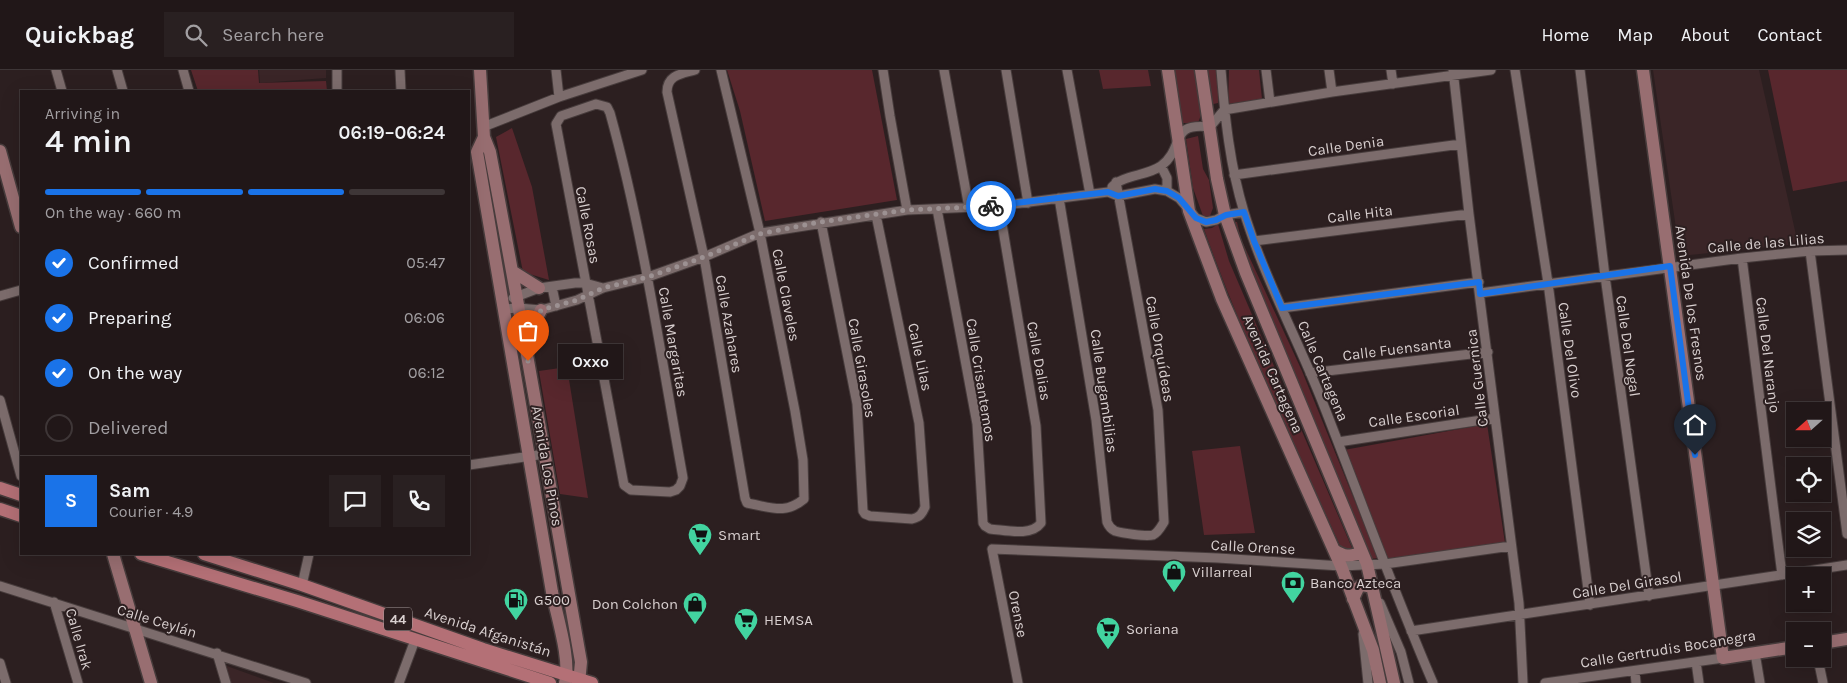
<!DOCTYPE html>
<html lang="en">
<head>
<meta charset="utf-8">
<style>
	:root { --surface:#211718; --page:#292021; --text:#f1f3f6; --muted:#a29fa2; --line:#3e3637; --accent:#1a73e8 }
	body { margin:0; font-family:Karla,sans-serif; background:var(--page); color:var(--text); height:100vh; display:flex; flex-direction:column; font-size:19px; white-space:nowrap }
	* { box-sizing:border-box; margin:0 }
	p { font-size:16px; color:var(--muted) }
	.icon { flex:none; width:28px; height:28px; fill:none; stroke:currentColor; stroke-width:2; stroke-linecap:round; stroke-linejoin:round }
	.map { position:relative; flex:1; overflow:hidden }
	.side { position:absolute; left:20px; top:20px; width:450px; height:465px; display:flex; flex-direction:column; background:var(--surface); border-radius:0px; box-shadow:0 5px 20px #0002,0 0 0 1px var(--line) }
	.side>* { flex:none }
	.needle { width:32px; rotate:249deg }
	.buttons { position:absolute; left:1786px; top:332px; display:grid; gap:10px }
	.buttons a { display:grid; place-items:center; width:45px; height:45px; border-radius:0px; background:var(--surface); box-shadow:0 5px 20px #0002,0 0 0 1px var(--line); font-size:25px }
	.pin { position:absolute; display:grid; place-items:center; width:42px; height:42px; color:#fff; margin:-51px -21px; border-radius:50% 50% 50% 0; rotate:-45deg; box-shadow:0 0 5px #0007 }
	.pin .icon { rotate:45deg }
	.courier { position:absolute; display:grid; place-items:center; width:50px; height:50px; margin:-25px; border:4px solid #1a73e8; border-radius:50%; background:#fff; color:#222; box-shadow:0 1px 6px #0007 }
	.bubble { position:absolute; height:35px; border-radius:0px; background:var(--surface); box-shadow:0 5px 20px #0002,0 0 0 1px var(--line); font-size:16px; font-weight:600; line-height:35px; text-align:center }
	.head em { font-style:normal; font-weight:600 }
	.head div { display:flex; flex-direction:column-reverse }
	.head { display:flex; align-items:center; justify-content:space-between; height:85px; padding:0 25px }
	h1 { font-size:32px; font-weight:600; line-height:38px }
	.bar { display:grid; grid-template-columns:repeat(4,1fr); gap:8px 5px; align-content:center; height:60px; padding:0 25px }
	.bar i { height:6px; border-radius:4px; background:var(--line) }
	.bar .selected { background:var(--accent) }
	.bar p { grid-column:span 4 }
	.line { display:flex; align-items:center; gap:12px; padding:0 25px; border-top:1px solid var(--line) }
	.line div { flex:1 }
	.round { display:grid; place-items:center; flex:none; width:52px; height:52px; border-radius:0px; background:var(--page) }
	ol { padding:0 25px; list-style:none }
	li { display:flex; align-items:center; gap:15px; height:55px }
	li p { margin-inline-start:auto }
	li .icon { padding:5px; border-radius:50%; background:var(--accent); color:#fff; stroke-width:4 }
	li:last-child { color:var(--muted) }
	li i { width:28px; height:28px; border:2px solid var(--line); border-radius:50% }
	header { display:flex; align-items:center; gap:30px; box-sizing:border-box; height:70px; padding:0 25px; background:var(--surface); border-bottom:1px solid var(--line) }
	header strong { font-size:24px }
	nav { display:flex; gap:28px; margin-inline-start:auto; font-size:18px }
	.search { width:350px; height:45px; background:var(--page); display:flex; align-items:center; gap:12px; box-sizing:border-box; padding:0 18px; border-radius:0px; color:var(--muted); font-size:19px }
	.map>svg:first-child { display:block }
</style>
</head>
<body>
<header>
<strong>Quickbag</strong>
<div class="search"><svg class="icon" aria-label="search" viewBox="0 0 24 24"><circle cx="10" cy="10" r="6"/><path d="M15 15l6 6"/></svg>Search here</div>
<nav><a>Home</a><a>Map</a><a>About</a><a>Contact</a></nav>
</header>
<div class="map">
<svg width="1847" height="613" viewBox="0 0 1847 613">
	<rect width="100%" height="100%" fill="#2c1f20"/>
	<path fill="#3a2527" d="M259 0H326V8L260 13Z
		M1653 0H1759L1798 174 1680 186Z
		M224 595 274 613H229Z"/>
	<path fill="#58272d" d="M191 0H258L259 13 326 11 327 21H198Z
		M727 0H872L897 130 765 151 740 41Z
		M1099 0H1148L1151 16 1103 19Z
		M1172 0H1194L1201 45 1198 53H1183L1179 47Z
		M1203 0H1219L1218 33 1209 35Z
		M1229 0H1259L1262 29 1228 34Z
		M1768 0H1847V111L1793 121Z
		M512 58 532 117 549 210 523 202 496 67Z
		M1198 66 1203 99 1209 110 1213 138 1210 146H1203L1193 118 1186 69Z
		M1229 152H1237L1241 169 1302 301 1378 488 1371 489Z
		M1218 154 1229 191 1352 478 1349 483 1342 480C1294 374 1243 269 1204 159L1212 158Z
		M567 297 588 428 560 424 539 301Z
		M1487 354 1505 473 1386 491 1344 380Z
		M1240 376 1255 463 1204 465 1192 381Z"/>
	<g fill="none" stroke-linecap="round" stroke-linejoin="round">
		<defs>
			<path id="street" d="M56 0 62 21
				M117 0 123 21
				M183 0 189 21
				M337 0V21
				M400 0 401 21
				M556 0 559 27
				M695 0C681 4 667 5 667 22L704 187 745 428 747 433 752 434C773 438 786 444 804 429L803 390 795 341 760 163 721 0
				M883 0 890 46 907 140
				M944 0 969 138
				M1006 0 1028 133
				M1067 0 1090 124
				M1221 0C1225 48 1230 96 1244 142 1264 207 1297 268 1322 331 1359 425 1393 520 1433 613
				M1266 0 1270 32
				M1329 0 1332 22
				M1391 0 1393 14
				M1453 0 1469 144 1519 533 1523 613
				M1515 0 1548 213 1590 535
				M1580 0 1605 206 1649 526
				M596 34 607 37 610 43C643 162 661 286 683 408L680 416 676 420 670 422 631 420 624 415 556 54 561 46Z
				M483 57 559 27 642 0
				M1161 96 1167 108V121
				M1234 105 1461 74
				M1112 117C1122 105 1147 106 1161 96 1186 77 1168 52 1210 57L1224 40 1332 22 1491 0
				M1059 128 1096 350 1107 452C1109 457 1111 459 1115 461 1122 463 1146 467 1153 465 1158 463 1161 457 1164 452L1158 340 1116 112
				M937 139 977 354 983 453 985 456 990 459C1005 460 1031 467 1041 453L1036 356 999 136
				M821 152 857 334 863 441 865 444 870 446 912 449C920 447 922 444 925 437L919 353 876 145
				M1254 171 1469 144
				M1810 181 1847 464
				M1742 188 1782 505
				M552 217 556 236
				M1480 223 1742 188 1810 181 1847 180
				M0 226 21 220
				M513 228 539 218 575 213H585L603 218
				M1282 238 1479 212
				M504 239 518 238 541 240 577 230 603 218 648 207 704 187 760 163 907 140 999 136 1108 122 1118 126 1155 119 1167 121 1179 128 1196 148 1206 152 1216 150 1225 145 1244 142
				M1310 303 1488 282
				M0 330 21 406
				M1338 372 1495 348
				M469 395 545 384
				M302 515 309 484
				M0 516 306 613
				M54 532 78 613
				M1380 533 1401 582 1409 613
				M1411 561 1847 495
				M1363 564 1368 613
				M217 583 226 613
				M1755 583 1760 613
				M1818 589 1823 613
				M1696 592 1699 613
				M0 593 6 613
				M1635 602 1636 613
				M399 613 415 570
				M1018 613 992 479 1218 488 1341 496 1385 494 1511 476
				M1545 613 1723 588"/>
			<path id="secondary" d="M480 0 484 67 490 82C522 251 551 422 581 592L579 613
				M1168 0 1189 141 1222 229 1341 496 1373 580 1380 613
				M1201 0 1217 109 1225 145 1246 203 1367 494 1394 613
				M1643 0 1723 588 1795 577
				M484 67 477 82 552 522C557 547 571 590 565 613
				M0 81 21 157
				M512 201 539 218
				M525 272 541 240
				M1334 480C1347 488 1349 486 1362 483
				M113 484 151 613
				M1353 529 1358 518 1362 515 1373 517
				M1822 573 1847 569"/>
			<path id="primary" d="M0 418 21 425
				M0 439 21 446
				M141 484 297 531 550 613
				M204 484 302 515 483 579 592 613"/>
		</defs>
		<use href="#street" stroke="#473c3c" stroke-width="11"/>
		<use href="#secondary" stroke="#473c3c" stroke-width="15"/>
		<use href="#primary" stroke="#473c3c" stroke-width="15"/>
		<use href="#street" stroke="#7c6c6c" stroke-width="9"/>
		<use href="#secondary" stroke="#986e71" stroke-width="12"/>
		<use href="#primary" stroke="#b47076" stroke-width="12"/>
	</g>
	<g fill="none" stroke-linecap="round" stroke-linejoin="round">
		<path stroke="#9c9192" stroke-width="5" stroke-dasharray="0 9" d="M528 291 525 272 541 240 577 230 603 218 648 207 704 187 760 164 820 152 907 140 991 136"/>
		<path stroke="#1a73e8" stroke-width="6" d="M991 136 1108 122 1118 126 1155 119 1167 121 1179 128 1196 148 1206 152 1216 150 1226 145 1244 142 1254 171 1282 238 1479 212 1480 224 1670 196 1695 385"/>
	</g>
	<defs>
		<symbol id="supermarket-pin" viewBox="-11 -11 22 30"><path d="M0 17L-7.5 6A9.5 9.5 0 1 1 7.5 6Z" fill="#42d4a0" stroke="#2c1f20"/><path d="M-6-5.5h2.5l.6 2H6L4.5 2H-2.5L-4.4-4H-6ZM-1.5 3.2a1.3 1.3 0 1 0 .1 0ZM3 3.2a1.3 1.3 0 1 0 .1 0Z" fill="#111"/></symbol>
		<symbol id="shop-pin" viewBox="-11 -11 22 30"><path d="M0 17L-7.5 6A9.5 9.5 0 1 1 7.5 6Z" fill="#42d4a0" stroke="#2c1f20"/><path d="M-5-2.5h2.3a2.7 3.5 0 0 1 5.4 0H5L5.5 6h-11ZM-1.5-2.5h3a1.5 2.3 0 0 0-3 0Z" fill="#111"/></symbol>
		<symbol id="bank-pin" viewBox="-11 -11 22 30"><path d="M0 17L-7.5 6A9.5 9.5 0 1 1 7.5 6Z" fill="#42d4a0" stroke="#2c1f20"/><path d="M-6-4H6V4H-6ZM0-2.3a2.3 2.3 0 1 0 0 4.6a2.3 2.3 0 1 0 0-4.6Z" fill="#111"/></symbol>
		<symbol id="fuel-pin" viewBox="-11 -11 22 30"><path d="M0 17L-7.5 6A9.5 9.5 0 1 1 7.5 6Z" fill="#42d4a0" stroke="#2c1f20"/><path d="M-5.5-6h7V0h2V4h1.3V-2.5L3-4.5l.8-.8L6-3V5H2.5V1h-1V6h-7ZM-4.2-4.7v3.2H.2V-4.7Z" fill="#111"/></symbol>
	</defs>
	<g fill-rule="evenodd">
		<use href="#supermarket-pin" x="686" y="451" width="28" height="38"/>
		<use href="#shop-pin" x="1160" y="488" width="28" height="38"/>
		<use href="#bank-pin" x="1279" y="499" width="28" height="38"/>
		<use href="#fuel-pin" x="502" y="516" width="28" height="38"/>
		<use href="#shop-pin" x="681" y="520" width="28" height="38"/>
		<use href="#supermarket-pin" x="732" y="536" width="28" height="38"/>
		<use href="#supermarket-pin" x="1094" y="545" width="28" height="38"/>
	</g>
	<g text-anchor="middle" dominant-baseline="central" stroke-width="4" stroke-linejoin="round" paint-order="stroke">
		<rect fill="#2c1f20" stroke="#a49a9a" stroke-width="1" x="384" y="537.5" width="28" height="23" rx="4"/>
		<g font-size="14" font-weight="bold" fill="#d8cfcf">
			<text x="398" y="549">44</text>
		</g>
		<g font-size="15" fill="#d8cfcf" stroke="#2c1f20">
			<text transform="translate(1346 76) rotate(-8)">Calle Denia</text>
			<text transform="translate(1360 144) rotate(-7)">Calle Hita</text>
			<text transform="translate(588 155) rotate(79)">Calle Rosas</text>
			<text transform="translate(1766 173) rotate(-5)">Calle de las Lilias</text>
			<text transform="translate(786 225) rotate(79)">Calle Claveles</text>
			<text transform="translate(1691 233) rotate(82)">Avenida De los Fresnos</text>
			<text transform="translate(729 254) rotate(80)">Calle Azahares</text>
			<text transform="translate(673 272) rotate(80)">Calle Margaritas</text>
			<text transform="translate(1628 276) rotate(82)">Calle Del Nogal</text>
			<text transform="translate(1160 279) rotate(80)">Calle Orquídeas</text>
			<text transform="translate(1397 279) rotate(-7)">Calle Fuensanta</text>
			<text transform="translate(1570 280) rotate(82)">Calle Del Olivo</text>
			<text transform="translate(1768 285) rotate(83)">Calle Del Naranjo</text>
			<text transform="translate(920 287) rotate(78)">Calle Lilas</text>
			<text transform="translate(1039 291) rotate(80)">Calle Dalias</text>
			<text transform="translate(862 298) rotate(80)">Calle Girasoles</text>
			<text transform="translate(1323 301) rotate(67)">Calle Cartagena</text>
			<text transform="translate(1273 304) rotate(66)">Avenida Cartagena</text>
			<text transform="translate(1477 308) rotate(-97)">Calle Guernica</text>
			<text transform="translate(981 310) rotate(81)">Calle Crisantemos</text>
			<text transform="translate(1104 321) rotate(82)">Calle Bugambilias</text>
			<text transform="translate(1414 346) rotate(-8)">Calle Escorial</text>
			<text transform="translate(547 396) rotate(80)">Avenida Los Pinos</text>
			<text transform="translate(1253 477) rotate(3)">Calle Orense</text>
			<text transform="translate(1627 515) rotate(-9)">Calle Del Girasol</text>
			<text transform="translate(1018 544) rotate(79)">Orense</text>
			<text transform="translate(157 551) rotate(17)">Calle Ceylán</text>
			<text transform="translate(488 562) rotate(18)">Avenida Afganistán</text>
			<text transform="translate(79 569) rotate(74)">Calle Irak</text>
			<text transform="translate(1668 579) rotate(-9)">Calle Gertrudis Bocanegra</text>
		</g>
		<g font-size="15" fill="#d8cfcf" stroke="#2c1f20" text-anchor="start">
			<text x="718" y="465">Smart</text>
			<text x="1192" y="502">Villarreal</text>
			<text x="1310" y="513">Banco Azteca</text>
			<text x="534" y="530">G500</text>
			<text x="678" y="534" text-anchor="end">Don Colchon</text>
			<text x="764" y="550">HEMSA</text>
			<text x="1126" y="559">Soriana</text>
		</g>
	</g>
</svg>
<div class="buttons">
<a><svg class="needle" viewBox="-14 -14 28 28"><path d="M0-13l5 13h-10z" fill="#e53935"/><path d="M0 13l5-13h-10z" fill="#a29fa2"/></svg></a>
<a><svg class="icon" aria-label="locate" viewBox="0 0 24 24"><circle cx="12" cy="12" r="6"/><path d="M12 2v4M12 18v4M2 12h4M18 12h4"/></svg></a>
<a><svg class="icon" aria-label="layers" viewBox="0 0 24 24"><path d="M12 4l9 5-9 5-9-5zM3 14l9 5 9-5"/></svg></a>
<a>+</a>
<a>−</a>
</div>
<div class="pin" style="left:528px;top:291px;background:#ea580c"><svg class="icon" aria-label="bag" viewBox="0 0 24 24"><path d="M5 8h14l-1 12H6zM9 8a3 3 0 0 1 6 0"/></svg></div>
<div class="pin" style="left:1695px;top:385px;background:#1f2937"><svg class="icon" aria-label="home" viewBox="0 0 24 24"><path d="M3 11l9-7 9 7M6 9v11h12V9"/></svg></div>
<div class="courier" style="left:991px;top:136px"><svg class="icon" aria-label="bike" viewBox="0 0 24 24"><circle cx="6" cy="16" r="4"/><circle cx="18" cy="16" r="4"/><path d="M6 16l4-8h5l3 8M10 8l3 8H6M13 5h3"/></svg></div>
<div class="bubble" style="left:558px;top:274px;width:65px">Oxxo</div>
<section class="side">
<div class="head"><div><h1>4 min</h1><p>Arriving in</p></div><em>06:19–06:24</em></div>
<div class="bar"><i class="selected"></i><i class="selected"></i><i class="selected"></i><i></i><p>On the way · 660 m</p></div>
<ol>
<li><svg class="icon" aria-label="check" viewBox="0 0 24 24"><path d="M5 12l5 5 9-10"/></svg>Confirmed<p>05:47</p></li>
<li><svg class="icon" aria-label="check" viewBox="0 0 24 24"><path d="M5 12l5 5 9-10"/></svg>Preparing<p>06:06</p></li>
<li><svg class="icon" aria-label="check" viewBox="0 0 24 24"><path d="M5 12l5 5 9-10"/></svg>On the way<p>06:12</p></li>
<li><i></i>Delivered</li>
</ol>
<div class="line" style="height:90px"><b class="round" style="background:var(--accent);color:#fff">S</b><div><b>Sam</b><p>Courier · 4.9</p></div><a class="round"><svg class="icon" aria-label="chat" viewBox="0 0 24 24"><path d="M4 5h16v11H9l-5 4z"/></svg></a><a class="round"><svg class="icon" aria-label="phone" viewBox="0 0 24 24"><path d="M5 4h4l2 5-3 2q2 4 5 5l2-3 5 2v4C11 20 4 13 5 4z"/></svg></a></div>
</section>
</div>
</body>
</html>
